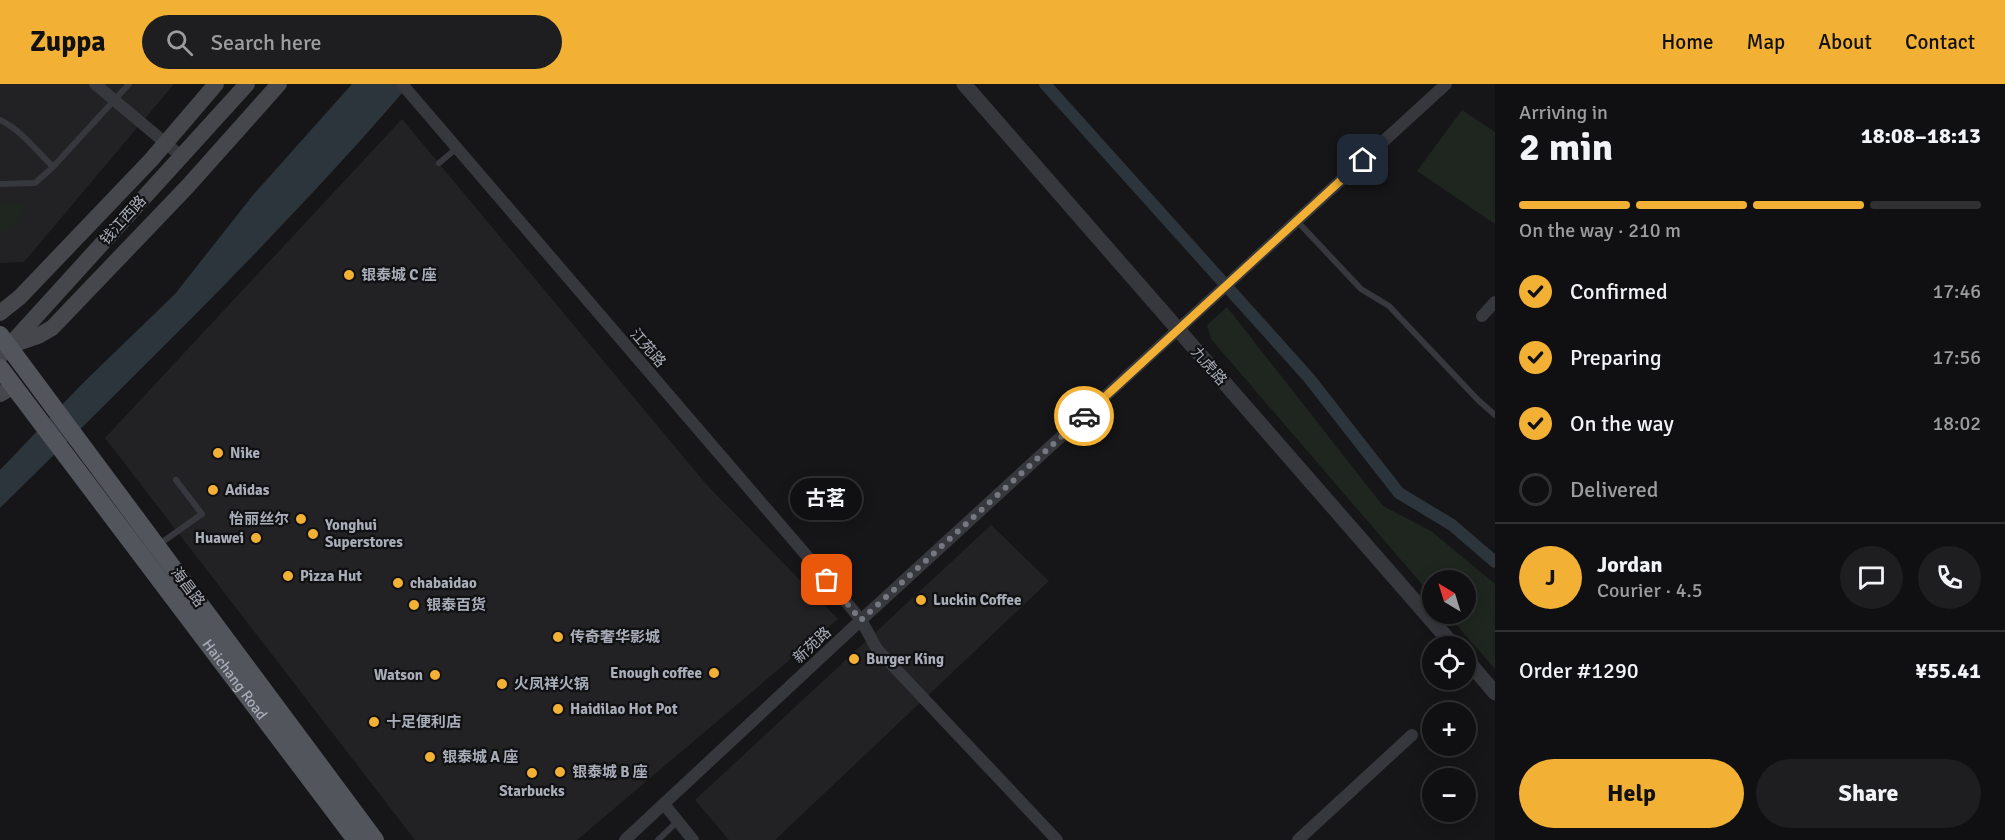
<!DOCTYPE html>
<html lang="en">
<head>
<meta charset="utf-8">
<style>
	:root { --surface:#101012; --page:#1e1e20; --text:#f1f3f6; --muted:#9c9d9f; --line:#303032; --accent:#f2b134 }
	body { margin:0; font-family:Signika,"Noto Sans SC",sans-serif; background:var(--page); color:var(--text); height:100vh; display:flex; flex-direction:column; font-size:22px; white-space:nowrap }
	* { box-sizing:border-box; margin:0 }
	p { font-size:20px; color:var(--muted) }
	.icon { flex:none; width:33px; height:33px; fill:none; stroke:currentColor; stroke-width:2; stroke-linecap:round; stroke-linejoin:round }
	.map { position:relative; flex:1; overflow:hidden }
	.drawer { display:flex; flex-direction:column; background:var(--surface); width:510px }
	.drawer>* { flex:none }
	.needle { width:39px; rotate:322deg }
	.fabs { position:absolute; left:1422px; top:486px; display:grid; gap:12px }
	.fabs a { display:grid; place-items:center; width:54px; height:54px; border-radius:50%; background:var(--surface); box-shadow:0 3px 15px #0003,0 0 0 2px var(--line); font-size:30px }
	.pin { position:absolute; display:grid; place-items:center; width:51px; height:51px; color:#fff; margin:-26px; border-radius:12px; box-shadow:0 3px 9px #0006 }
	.courier { position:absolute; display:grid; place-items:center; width:60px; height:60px; margin:-30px; border:4px solid #f2b134; border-radius:50%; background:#fff; color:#222; box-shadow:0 2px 8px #0007 }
	.bubble { position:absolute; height:42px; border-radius:21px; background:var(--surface); box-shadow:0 3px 15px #0003,0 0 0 2px var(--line); font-size:20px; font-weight:700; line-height:42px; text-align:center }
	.overview em { font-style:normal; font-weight:700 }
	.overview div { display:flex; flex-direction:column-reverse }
	.overview { display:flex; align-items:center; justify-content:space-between; height:102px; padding:0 24px }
	h1 { font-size:39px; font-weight:700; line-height:45px }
	.bar { display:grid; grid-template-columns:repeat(4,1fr); gap:9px 6px; align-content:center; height:72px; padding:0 24px }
	.bar i { height:8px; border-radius:4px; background:var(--line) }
	.bar .active { background:var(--accent) }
	.bar p { grid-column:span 4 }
	.line { display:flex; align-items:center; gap:15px; padding:0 24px; border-top:2px solid var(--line) }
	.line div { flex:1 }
	.round { display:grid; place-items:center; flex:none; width:63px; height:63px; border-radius:32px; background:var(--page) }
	ol { padding:0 24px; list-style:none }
	li { display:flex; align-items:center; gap:18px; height:66px }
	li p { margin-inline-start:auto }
	li .icon { padding:6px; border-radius:50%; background:var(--accent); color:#111; stroke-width:4 }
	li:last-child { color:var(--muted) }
	li i { width:33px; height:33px; border:3px solid var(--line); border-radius:50% }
	.action { display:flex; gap:12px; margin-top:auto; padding:12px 24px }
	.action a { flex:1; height:69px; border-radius:36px; background:var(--accent); color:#111; font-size:24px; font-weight:700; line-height:69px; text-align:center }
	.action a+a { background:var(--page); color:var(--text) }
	header { display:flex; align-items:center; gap:36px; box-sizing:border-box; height:84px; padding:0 30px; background:var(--accent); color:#111 }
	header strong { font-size:28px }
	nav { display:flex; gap:33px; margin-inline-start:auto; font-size:21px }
	.search { width:420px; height:54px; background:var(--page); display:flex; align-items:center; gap:15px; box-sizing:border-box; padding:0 21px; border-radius:33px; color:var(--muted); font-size:22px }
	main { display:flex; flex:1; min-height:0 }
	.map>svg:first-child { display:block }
</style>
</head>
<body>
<header>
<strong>Zuppa</strong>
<div class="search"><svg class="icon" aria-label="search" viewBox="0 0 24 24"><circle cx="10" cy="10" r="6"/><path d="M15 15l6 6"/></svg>Search here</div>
<nav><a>Home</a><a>Map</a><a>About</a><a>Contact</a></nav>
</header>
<main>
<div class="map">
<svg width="1495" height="756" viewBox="0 0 1495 756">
	<rect width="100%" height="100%" fill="#161618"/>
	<path fill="#222225" d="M0 0H174L24 178 0 179Z
		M402 35 706 400 838 535 577 756H415L105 354Z
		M991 441 1049 497 775 756H729L695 716Z"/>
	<path fill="#1e261f" d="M1462 26 1495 48V140L1417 87Z
		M0 118 26 121C21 135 13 144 0 150Z
		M1227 223 1383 422 1431 447 1495 500V585L1447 530H1466V496H1432V512L1211 255 1207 241Z"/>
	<path fill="#2c353c" d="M352 0H410C282 149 140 286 0 424V386L83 299 175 210 253 111Z"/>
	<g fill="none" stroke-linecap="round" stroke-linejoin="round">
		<path stroke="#2c353c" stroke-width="12" d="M1045 0 1309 294 1399 409 1452 441 1495 478"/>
		<path stroke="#37383d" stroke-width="6" d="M0 36C21 46 37 67 53 83L129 0
			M439 79 457 64
			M0 100 35 99 53 83
			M1297 137 1361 205 1389 222 1478 316 1495 331
			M158 461 202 430 176 396
			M658 756 678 737"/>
		<path stroke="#37383d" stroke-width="12" d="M95 0 181 72
			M402 0 843 514 861 536 877 565 1057 756
			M1482 232 1495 218
			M664 720 693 756
			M625 756 861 536 1446 0
			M1298 756 1412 651"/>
		<path stroke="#37383d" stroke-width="15" d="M964 0 1454 562
			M1466 575 1495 609"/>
		<path stroke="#45474d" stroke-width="16" d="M0 229 20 213 151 76 216 0
			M9 262 38 252 52 244 187 103 279 0
			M0 272 247 0
			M0 310 14 302"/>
		<g stroke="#53555c" stroke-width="18">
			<path d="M0 251 375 756"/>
			<path id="s1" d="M0 284 356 756"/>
		</g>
	</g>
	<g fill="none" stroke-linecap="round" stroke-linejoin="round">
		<path stroke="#757880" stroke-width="6" stroke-dasharray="0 10.8" d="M827 496 861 536 1084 332"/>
		<path stroke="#f2b134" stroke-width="8" d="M1084 332 1363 76"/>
	</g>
	<g fill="#f2b134" stroke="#111113" stroke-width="2">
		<circle cx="349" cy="191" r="6"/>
		<circle cx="218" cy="369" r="6"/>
		<circle cx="213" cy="406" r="6"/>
		<circle cx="301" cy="435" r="6"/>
		<circle cx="313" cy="450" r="6"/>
		<circle cx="256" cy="454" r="6"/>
		<circle cx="288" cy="492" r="6"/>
		<circle cx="398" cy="499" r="6"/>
		<circle cx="921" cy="516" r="6"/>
		<circle cx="414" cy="521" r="6"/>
		<circle cx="558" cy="553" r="6"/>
		<circle cx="854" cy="575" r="6"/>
		<circle cx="714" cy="589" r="6"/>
		<circle cx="435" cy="591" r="6"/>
		<circle cx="502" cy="600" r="6"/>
		<circle cx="558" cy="625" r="6"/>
		<circle cx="374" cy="638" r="6"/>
		<circle cx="430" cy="673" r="6"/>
		<circle cx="560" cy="688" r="6"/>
		<circle cx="532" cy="689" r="6"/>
	</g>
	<g text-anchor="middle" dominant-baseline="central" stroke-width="4.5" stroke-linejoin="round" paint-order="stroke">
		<g font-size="15" fill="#a8adb8" stroke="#111113">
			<text transform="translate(123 136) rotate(-48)">钱江西路</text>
			<text transform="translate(648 264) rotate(49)">江苑路</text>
			<text transform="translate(1209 282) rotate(49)">九虎路</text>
			<text transform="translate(188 503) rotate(53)">海昌路</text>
			<text transform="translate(812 561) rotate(-43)">新苑路</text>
			<text stroke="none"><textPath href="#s1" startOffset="390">Haichang Road</textPath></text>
		</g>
		<g font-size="15" font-weight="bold" fill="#a8adb8" stroke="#111113" text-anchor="start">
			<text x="361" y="191">银泰城 C 座</text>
			<text x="230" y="369">Nike</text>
			<text x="225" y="406">Adidas</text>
			<text x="289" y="435" text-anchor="end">怡丽丝尔</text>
			<text x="325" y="441">Yonghui<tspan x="325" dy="17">Superstores</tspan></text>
			<text x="244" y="454" text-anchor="end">Huawei</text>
			<text x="300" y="492">Pizza Hut</text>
			<text x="410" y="499">chabaidao</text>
			<text x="933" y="516">Luckin Coffee</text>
			<text x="426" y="521">银泰百货</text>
			<text x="570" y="553">传奇奢华影城</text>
			<text x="866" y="575">Burger King</text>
			<text x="702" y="589" text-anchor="end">Enough coffee</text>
			<text x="423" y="591" text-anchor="end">Watson</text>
			<text x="514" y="600">火凤祥火锅</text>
			<text x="570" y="625">Haidilao Hot Pot</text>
			<text x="386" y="638">十足便利店</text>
			<text x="442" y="673">银泰城 A 座</text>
			<text x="572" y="688">银泰城 B 座</text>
			<text x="532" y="707" text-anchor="middle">Starbucks</text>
		</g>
	</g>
</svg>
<div class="fabs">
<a><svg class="needle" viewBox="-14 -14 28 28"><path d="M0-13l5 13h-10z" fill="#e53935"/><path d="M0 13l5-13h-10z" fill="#9c9d9f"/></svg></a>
<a><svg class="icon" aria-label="locate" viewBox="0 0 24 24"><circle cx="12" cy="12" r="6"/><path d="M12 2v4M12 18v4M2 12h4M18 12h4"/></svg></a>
<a>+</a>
<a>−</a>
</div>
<div class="pin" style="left:827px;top:496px;background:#ea580c"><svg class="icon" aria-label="bag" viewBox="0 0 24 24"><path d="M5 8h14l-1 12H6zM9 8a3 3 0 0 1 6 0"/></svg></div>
<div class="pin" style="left:1363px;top:76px;background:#1f2937"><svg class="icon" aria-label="home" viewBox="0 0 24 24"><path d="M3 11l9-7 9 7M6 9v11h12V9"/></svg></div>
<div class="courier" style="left:1084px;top:332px"><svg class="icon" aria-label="car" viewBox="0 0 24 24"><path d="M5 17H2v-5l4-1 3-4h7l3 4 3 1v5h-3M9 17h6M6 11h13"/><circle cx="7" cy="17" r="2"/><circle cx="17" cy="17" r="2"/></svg></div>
<div class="bubble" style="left:790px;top:394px;width:72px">古茗</div>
</div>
<section class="drawer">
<div class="overview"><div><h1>2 min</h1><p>Arriving in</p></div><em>18:08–18:13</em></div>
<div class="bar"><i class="active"></i><i class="active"></i><i class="active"></i><i></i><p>On the way · 210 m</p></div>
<ol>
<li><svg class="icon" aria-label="check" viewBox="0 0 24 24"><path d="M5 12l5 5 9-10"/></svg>Confirmed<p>17:46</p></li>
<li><svg class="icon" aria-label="check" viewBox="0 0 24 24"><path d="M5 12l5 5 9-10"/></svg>Preparing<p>17:56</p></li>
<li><svg class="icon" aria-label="check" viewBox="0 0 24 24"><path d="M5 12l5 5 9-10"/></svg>On the way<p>18:02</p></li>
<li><i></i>Delivered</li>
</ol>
<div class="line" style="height:108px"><b class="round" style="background:var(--accent);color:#111">J</b><div><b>Jordan</b><p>Courier · 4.5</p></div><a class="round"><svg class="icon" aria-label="chat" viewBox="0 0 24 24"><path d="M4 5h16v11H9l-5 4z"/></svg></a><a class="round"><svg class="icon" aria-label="phone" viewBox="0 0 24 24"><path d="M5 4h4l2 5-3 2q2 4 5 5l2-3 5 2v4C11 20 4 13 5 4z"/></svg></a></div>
<div class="line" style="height:78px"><div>Order #1290</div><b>¥55.41</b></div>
<div class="action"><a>Help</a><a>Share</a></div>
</section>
</main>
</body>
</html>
